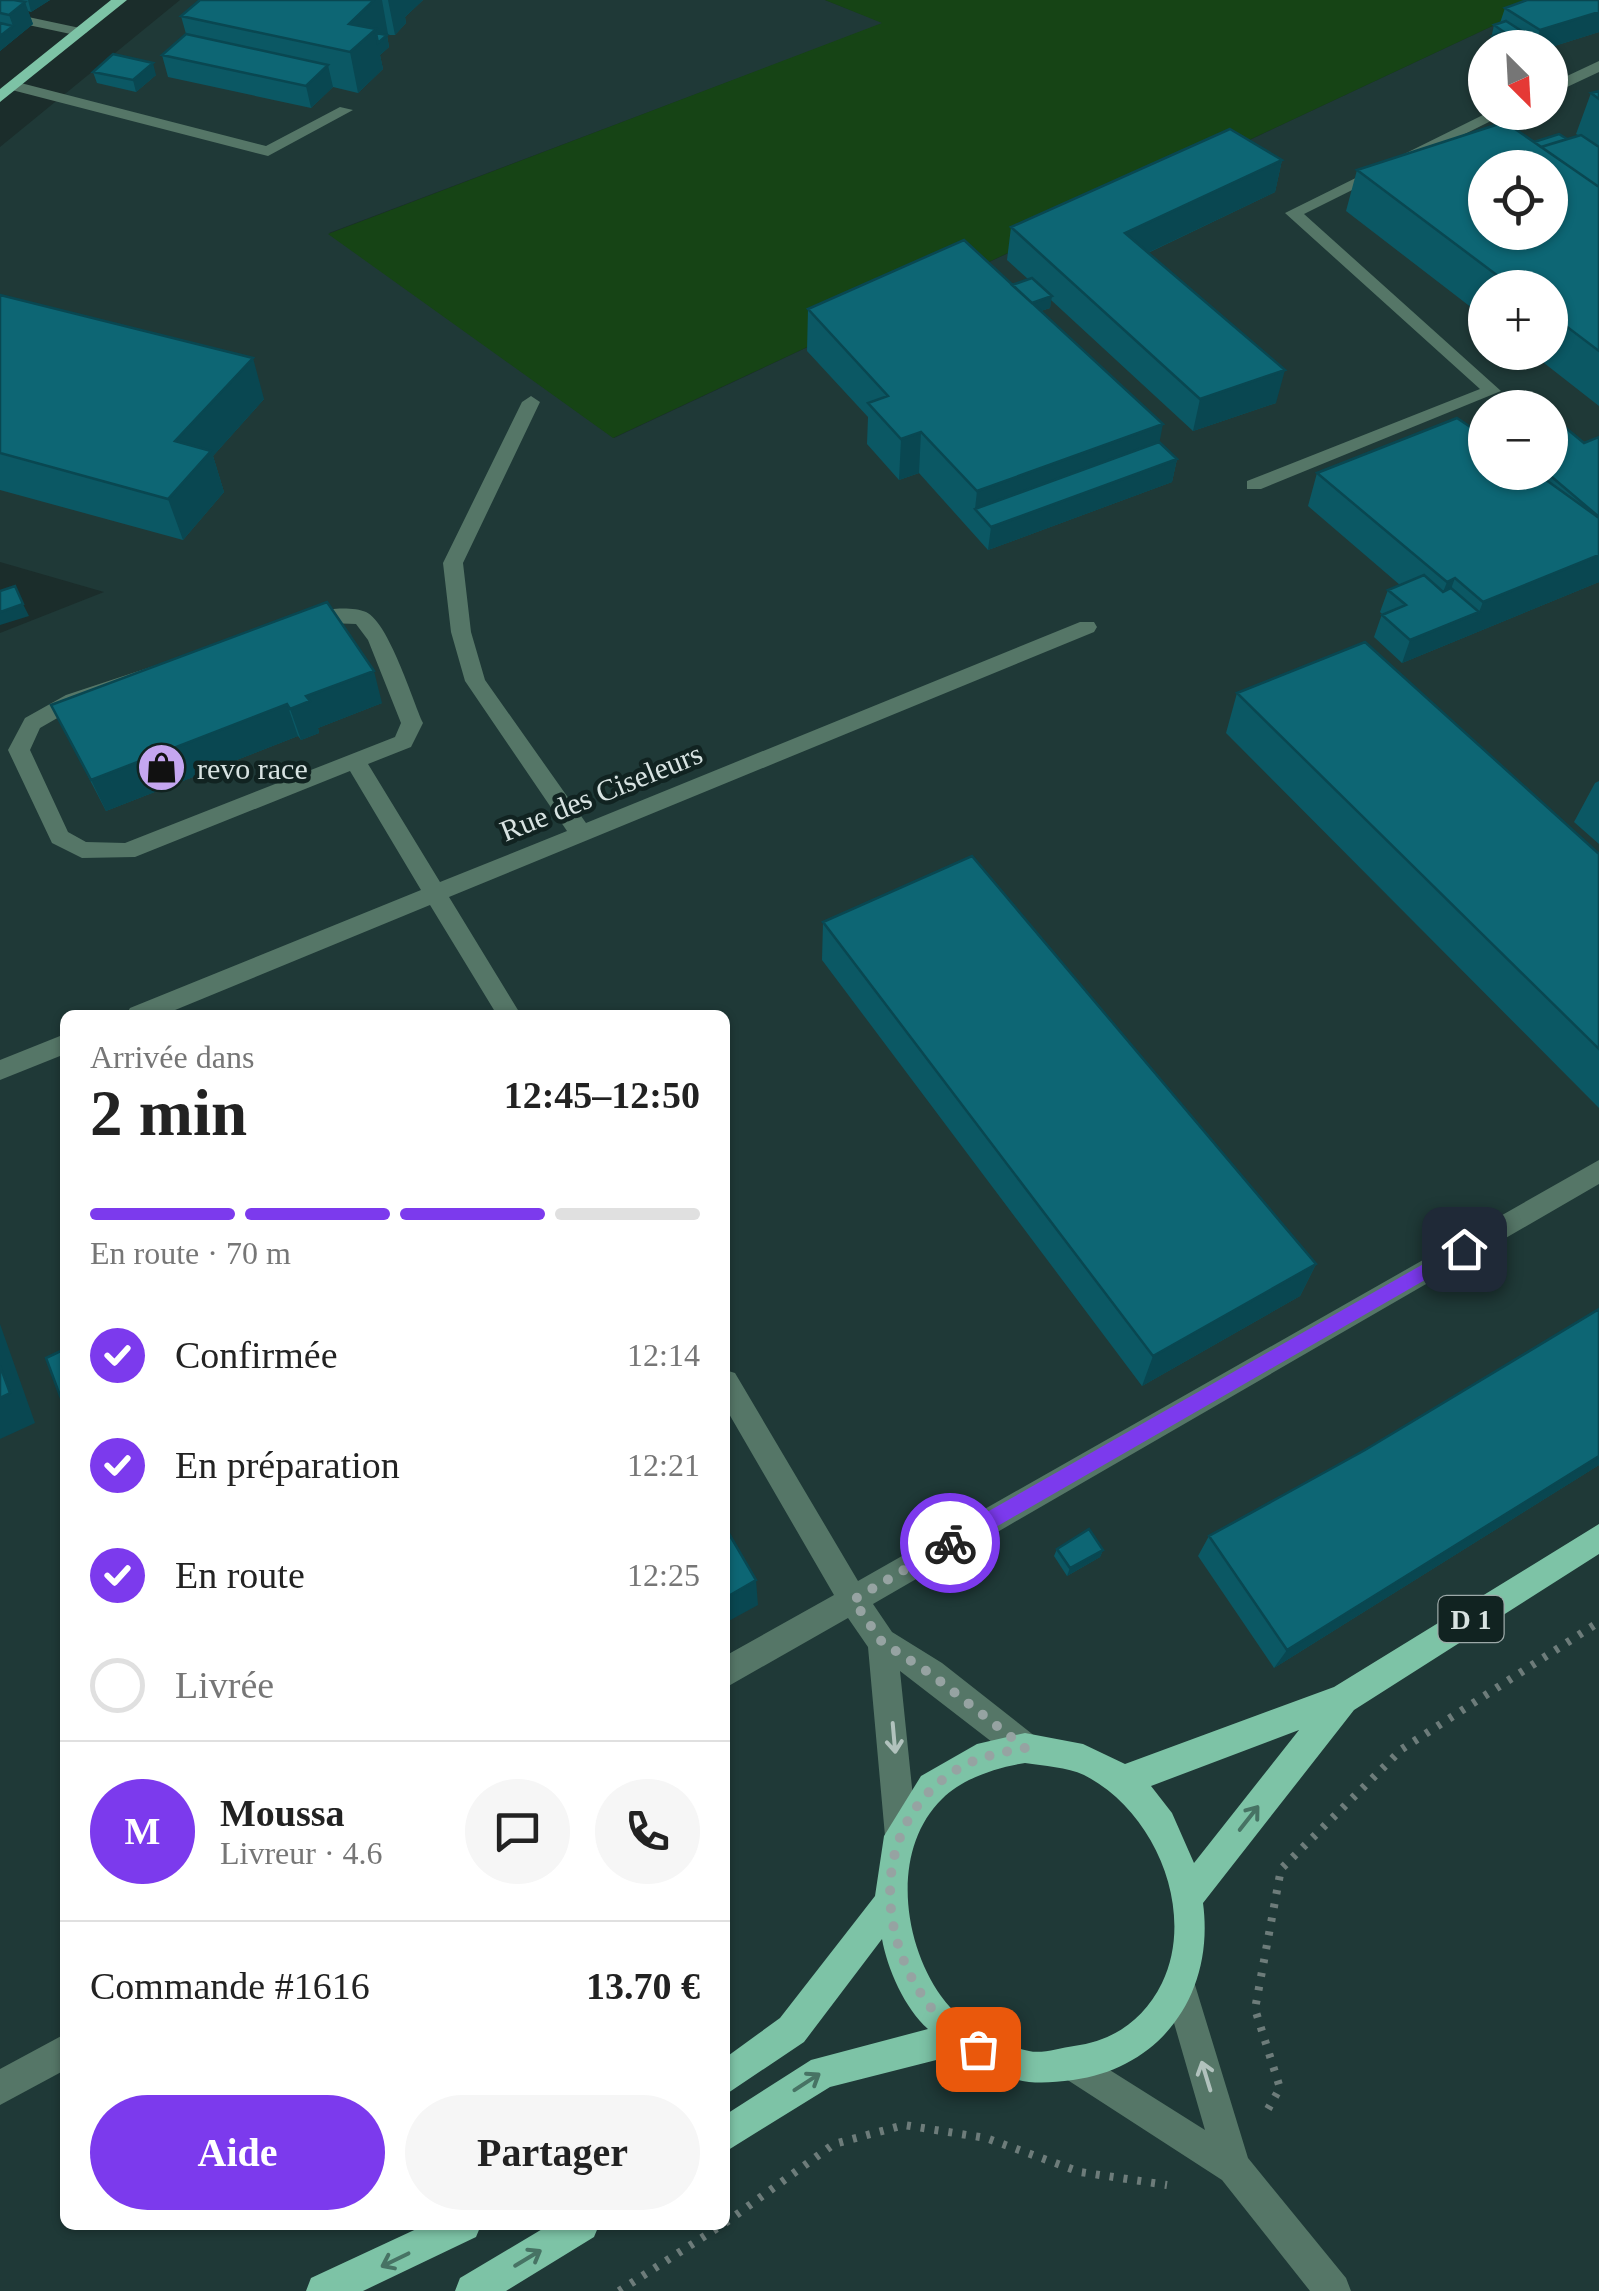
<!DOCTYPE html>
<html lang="fr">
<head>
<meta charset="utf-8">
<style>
	:root { --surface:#fff; --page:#f6f6f6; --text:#222; --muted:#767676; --line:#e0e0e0; --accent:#7c3aed }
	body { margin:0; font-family:"Times New Roman",serif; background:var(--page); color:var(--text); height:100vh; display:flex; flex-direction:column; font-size:38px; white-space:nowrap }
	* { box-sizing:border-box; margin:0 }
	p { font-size:32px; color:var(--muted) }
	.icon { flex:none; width:55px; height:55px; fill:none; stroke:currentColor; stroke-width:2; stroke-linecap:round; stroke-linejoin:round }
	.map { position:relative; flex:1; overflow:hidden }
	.details { position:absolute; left:60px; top:1010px; width:670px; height:1220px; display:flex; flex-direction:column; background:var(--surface); border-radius:15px; box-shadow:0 2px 8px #0004 }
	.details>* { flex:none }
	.needle { width:65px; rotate:156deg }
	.tools { position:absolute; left:1468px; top:30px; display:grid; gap:20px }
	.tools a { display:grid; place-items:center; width:100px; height:100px; border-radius:50%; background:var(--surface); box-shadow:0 2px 8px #0004; font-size:50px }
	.pin { position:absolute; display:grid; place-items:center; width:85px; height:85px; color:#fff; margin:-42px; border-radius:20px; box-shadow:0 5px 15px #0006 }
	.courier { position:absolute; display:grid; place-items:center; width:100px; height:100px; margin:-50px; border:8px solid #7c3aed; border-radius:50%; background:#fff; color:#222; box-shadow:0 2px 12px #0007 }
	.summary em { font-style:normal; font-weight:600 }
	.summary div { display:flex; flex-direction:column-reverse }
	.summary { display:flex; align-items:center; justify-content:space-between; height:170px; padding:0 30px }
	h1 { font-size:65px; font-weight:600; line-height:75px }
	.bar { display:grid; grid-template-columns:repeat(4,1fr); gap:15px 10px; align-content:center; height:120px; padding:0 30px }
	.bar i { height:12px; border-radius:8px; background:var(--line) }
	.bar .active { background:var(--accent) }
	.bar p { grid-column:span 4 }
	.line { display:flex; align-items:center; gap:25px; padding:0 30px; border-top:2px solid var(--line) }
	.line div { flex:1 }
	.round { display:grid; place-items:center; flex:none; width:105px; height:105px; border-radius:52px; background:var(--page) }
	ol { padding:0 30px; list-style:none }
	li { display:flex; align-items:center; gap:30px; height:110px }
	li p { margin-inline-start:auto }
	li .icon { padding:10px; border-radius:50%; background:var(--accent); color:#fff; stroke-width:4 }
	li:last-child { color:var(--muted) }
	li i { width:55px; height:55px; border:5px solid var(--line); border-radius:50% }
	.cta { display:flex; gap:20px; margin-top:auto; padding:20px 30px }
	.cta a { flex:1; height:115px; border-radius:60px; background:var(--accent); color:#fff; font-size:40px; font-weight:600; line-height:115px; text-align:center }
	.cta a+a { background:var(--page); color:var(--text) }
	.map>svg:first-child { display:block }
</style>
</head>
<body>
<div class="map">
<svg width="1599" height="2291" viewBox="0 0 1599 2291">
	<rect width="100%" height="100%" fill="#1b2d2b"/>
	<path fill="#1f3937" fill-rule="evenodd" d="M180 0H825L884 23 329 233 614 438 1548 0H1599V2291H0V633L104 592 0 562V147ZM1485 48H1550V112H1485ZM1485 168H1550V232H1485ZM1485 288H1550V352H1485ZM1485 408H1550V472H1485ZM65 1015H725V2225H65Z"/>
	<path fill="#164415" d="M825 0H1548L613 438 328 234 882 23Z"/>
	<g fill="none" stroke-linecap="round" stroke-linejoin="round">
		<path stroke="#6d7c7a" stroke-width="8" stroke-dasharray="4 10" stroke-linecap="butt" d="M1268 2109 1280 2088 1255 2009 1281 1869 1402 1749 1599 1622
			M725 2223 834 2144 904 2125 986 2138 1080 2172 1167 2185
			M619 2291 722 2225"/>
		<path fill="#557667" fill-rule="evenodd" d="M0 11 80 28 87 32 80 36 0 19Z
			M1599 61V72L1550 95V84Z
			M13 81 266 146 340 107 353 110 268 156 8 89 5 86Z
			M1489 112H1509L1304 214 1501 391 1261 489H1247V481L1480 389 1285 213Z
			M531 396 540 402 463 563 471 632 485 680 586 823 1080 622H1094L1097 627 1094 632 449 897 521 1015H497L430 905 163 1015H126L130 1008 421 890 350 771 135 857 82 858 52 843 8 750 25 718 66 695 320 611C331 608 355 607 366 612 389 623 412 699 423 723L411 747 368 764 440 882 567 831 465 681 451 632 443 563 522 402ZM328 623 356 624 368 640 401 723 395 737 125 843 86 842 68 832 30 750 40 728 80 705Z
			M65 1034V1054L0 1080V1060Z
			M1599 1160V1184L873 1604 892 1632 942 1663 1036 1737 1040 1748 1036 1759 1025 1763 1014 1759 900 1671 917 1836 912 1847 901 1852 890 1847 885 1836 868 1647 848 1618 725 1688V1656L834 1595 725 1407V1370L735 1373 858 1581Z
			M1179 1969 1191 1973 1195 1985 1248 2158 1346 2278 1351 2291H1310L1222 2180 1066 2079 1061 2067 1066 2055 1078 2050 1205 2130 1163 1985 1167 1973Z
			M65 2034V2070L0 2105V2069Z"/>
		<path fill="#7dc3a6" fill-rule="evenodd" d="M111 0H127L0 102V89Z
			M1599 1524V1554L1354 1710 1203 1903C1215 1993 1162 2068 1073 2080 1047 2083 1030 2085 1005 2076 989 2071 969 2067 956 2055L830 2087 725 2152V2115L811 2060 928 2029C905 2009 887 1968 882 1939L804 2042 725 2095V2058L780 2018 875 1896 884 1836 921 1776 977 1744 1025 1733 1083 1744 1125 1764 1334 1687ZM1299 1730 1194 1863 1172 1813 1151 1786ZM1025 1763C1044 1766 1067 1767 1084 1775 1154 1810 1197 1910 1162 1983 1144 2020 1113 2041 1074 2046 1060 2048 1042 2054 1029 2051 995 2043 961 2024 941 1996 902 1941 891 1849 942 1799 963 1778 998 1767 1025 1763Z
			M425 2225H481L476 2237 363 2291H306L311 2278Z
			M549 2225H599L594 2237 506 2291H455L460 2278Z"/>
	</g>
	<path fill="#0b5864" d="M0 0H50L31 12 28 11 33 24 0 51Z
		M200 0H423L405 17 406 23 395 35H387L389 47 380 55 383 69 358 93 333 87 311 108 168 77 162 55 186 34 181 16Z
		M1599 0V32L1548 48H1489L1494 25 1500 23 1505 8Z
		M93 72 156 75 136 92 97 83Z
		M1599 91V406L1530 352H1550V288H1485V318L1346 211 1357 170 1534 142 1567 139 1578 135 1576 134 1591 93Z
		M1282 160 1275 192 1148 253 1276 403 1193 431 1051 300 1050 308 1041 311 1159 442 1177 459 1172 482 988 550 919 473 899 480 867 444 868 417 807 351 808 309 1012 285 1028 279 1007 260 1011 227Z
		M0 295 264 399 213 456 224 492 183 540 0 490Z
		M1599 437V582L1402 663 1374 637 1382 614 1380 612 1388 590 1400 585 1308 506 1317 473 1550 472 1584 443Z
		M1237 693 1599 854V1108L1226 733Z
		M382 703 318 728 319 733 301 740 298 736 106 811 51 705Z
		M1599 781V844L1574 822 1595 783Z
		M823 922 1316 1264 1300 1296 1142 1386 822 960Z
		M1599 1309V1465L1274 1668 1198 1556 1209 1536 1365 1450Z
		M1057 1549 1103 1550 1100 1557 1067 1576 1054 1556Z"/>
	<path fill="#094751" d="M28 0H50L31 12Z
		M374 0H382L388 34 385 37 387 35 389 47 380 55 383 69 358 93 350 52 349 24Z
		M388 0H423L405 17 406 23 395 35Z
		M25 2 33 24 17 37 9 15Z
		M1599 12V32L1548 48H1534L1540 30Z
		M13 26 17 37 0 51V36Z
		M1534 39 1531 48H1509V47Z
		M153 63 156 75 136 92 133 80Z
		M328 65 333 87 311 108 306 86Z
		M1282 160 1275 192 1120 266 1125 233Z
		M1052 296 1050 308 1029 315 1030 303Z
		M253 358 264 399 213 456 224 492 183 540 168 499 175 441Z
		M1285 370 1276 403 1193 431 1200 399Z
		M1163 424 1155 465 975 509 977 491Z
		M921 432 919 473 899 480 901 439Z
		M1177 459 1172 482 988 550 991 527Z
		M1599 555V582L1402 663 1410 640 1479 612 1483 602Z
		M1455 578 1443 611 1434 615 1447 582Z
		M23 604 29 616 0 625V612Z
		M374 671 382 703 318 728 319 733 301 740 290 709 306 696Z
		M287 704 298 736 106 811 91 780Z
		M1316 1264 1300 1296 1142 1386 1153 1356Z
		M0 1324 35 1423 0 1439Z
		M1599 1456V1465L1274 1668 1287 1650Z
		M1103 1550 1100 1557 1067 1576 1070 1568Z
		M756 1580 758 1605 725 1623V1598Z"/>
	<path fill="#0d6674" stroke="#094751" stroke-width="2.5" fill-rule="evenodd" d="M0 0H14L25 2 9 15 0 13Z
		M200 0H374L349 24 376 29 350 52 181 16Z
		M1527 0H1599V12L1540 30 1505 8Z
		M1506 21 1534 39 1509 47 1492 36 1504 32 1494 25Z
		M0 23 13 26 0 36Z
		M376 33 387 35 378 43Z
		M186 34 328 65 306 86 162 55Z
		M113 54 153 63 133 80 93 72Z
		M1599 91V99L1591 93Z
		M1505 122 1599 187V351L1550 314V288H1514L1357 170ZM1485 168H1550V232H1485Z
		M1230 129 1282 160 1125 233 1285 370 1200 399 1011 227Z
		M1559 134 1567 139 1541 147 1534 142Z
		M1581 135 1599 147V187L1541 147Z
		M964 240 1163 424 977 491 921 432 901 439 868 403 888 396 808 309Z
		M1032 278 1052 296 1032 303 1012 285Z
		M0 295 253 358 175 441 211 451 168 499 0 453Z
		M1457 418 1485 437V472H1535L1599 518V555L1483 602 1455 578 1447 582 1317 473Z
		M1555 419 1584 443 1599 437V517L1546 472H1550V421Z
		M1159 442 1177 459 991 527 975 509Z
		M1424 575 1443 592 1451 588 1479 612 1410 640 1382 615 1406 605 1388 590Z
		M15 586 23 604 0 612V591Z
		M327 602 374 671 306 696 310 701 290 709 287 704 91 780 51 705Z
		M1365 642 1599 854V1049L1237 693Z
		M972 856 1316 1264 1153 1356 823 922Z
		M1599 1309V1456L1287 1650 1209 1536 1365 1450Z
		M65 1349V1409L46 1358Z
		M0 1366 10 1393 0 1398Z
		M725 1527 756 1580 725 1598Z
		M1089 1529 1103 1550 1070 1568 1057 1549Z"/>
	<defs><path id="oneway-shaft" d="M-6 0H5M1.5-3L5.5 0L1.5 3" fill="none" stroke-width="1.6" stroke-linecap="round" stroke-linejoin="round" transform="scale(2.5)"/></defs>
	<g stroke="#b1c2bd">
		<use href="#oneway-shaft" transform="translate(894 1738) rotate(85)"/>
		<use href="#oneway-shaft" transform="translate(1206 2076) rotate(-107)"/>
	</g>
	<g stroke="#477364">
		<use href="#oneway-shaft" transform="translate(1249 1818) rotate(-52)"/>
		<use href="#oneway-shaft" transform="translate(807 2082) rotate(-33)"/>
		<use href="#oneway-shaft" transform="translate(528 2258) rotate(-31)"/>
		<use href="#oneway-shaft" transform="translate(395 2260) rotate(154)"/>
	</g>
	<path fill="#7c3aed" d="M1464 1241 1472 1249 1470 1254 956 1550H943V1537Z"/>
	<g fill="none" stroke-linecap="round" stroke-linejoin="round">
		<path stroke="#96a3a2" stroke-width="10" stroke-dasharray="0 18" d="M950 1543 853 1600 882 1642 931 1674 1025 1748C999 1753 975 1757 953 1772 851 1840 883 1993 978 2049"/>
	</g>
	<defs>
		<symbol id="shop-disc" viewBox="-11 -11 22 22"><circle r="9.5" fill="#c5a6f0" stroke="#112321"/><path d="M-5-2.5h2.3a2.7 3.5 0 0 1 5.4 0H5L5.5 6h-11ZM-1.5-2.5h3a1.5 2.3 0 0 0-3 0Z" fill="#111"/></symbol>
	</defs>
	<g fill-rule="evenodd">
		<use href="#shop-disc" x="134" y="740" width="55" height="55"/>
	</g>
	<g text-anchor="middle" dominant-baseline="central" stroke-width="9" stroke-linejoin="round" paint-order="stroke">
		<rect fill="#112321" stroke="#9ca9a8" stroke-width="2.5" x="1438.5" y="1596" width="65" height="46" rx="8"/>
		<g font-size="28" font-weight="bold" fill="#d8e3e2">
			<text x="1471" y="1619">D 1</text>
		</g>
		<g font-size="30" fill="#d8e3e2" stroke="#112321" text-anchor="start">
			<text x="197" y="768">revo race</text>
		</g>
		<g font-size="30" fill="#d8e3e2" stroke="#112321">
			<text transform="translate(601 792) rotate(-22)">Rue des Ciseleurs</text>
		</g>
	</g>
</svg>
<div class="tools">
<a><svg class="needle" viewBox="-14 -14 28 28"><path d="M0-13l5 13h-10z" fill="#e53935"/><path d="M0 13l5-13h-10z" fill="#767676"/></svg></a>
<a><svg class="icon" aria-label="locate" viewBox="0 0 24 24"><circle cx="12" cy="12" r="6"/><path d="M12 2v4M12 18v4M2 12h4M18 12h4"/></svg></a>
<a>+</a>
<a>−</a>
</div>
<div class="pin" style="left:978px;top:2049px;background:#ea580c"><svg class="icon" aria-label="bag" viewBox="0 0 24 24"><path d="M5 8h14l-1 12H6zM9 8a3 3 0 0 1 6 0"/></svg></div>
<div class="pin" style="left:1464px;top:1249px;background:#1f2937"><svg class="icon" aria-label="home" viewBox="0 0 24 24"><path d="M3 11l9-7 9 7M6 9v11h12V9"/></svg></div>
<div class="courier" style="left:950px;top:1543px"><svg class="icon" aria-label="bike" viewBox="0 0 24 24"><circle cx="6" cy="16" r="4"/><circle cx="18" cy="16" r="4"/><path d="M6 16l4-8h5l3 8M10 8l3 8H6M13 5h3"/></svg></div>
<section class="details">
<div class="summary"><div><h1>2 min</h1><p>Arrivée dans</p></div><em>12:45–12:50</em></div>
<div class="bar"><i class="active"></i><i class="active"></i><i class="active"></i><i></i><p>En route · 70 m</p></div>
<ol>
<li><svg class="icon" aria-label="check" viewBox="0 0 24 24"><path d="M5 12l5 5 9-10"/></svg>Confirmée<p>12:14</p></li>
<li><svg class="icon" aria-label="check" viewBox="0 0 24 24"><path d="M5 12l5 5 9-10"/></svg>En préparation<p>12:21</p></li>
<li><svg class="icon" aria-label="check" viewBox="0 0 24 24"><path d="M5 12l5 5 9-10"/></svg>En route<p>12:25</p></li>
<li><i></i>Livrée</li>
</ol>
<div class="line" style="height:180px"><b class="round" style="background:var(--accent);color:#fff">M</b><div><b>Moussa</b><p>Livreur · 4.6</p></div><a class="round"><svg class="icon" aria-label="chat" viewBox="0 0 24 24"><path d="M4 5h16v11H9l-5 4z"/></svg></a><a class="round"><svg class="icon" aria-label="phone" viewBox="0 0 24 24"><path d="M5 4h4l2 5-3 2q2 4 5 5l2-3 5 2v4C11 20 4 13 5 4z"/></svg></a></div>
<div class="line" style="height:130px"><div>Commande #1616</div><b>13.70 €</b></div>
<div class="cta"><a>Aide</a><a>Partager</a></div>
</section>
</div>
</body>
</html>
